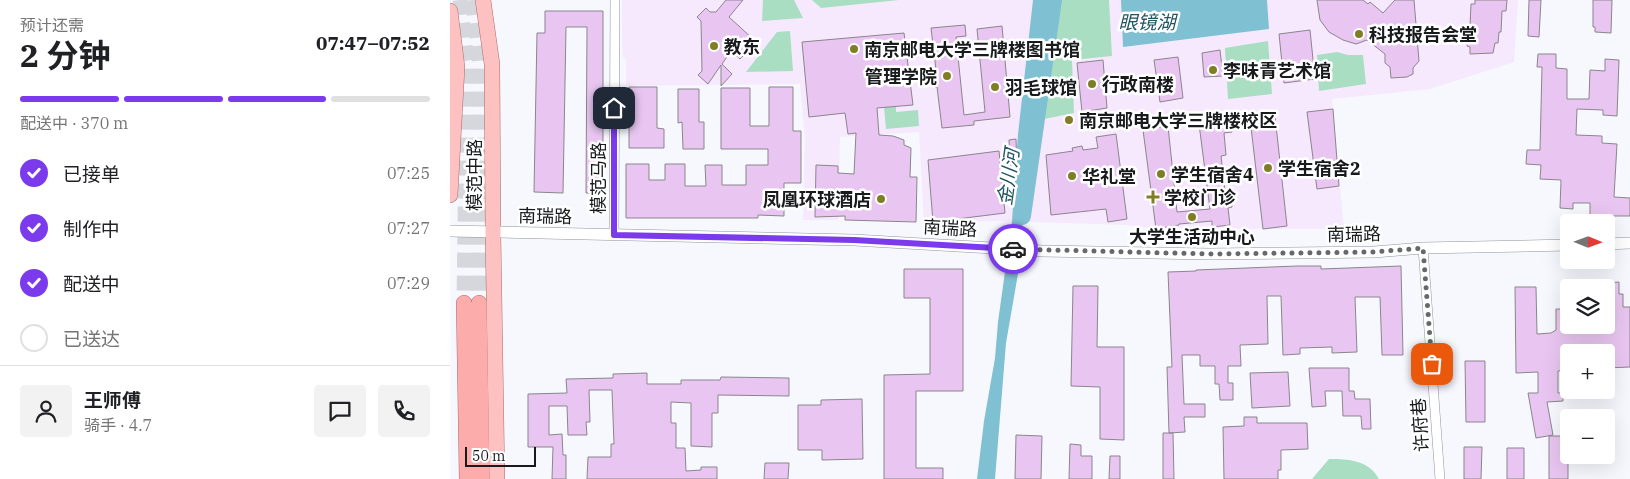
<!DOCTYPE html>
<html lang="zh">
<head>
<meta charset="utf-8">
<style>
	:root { --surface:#fff; --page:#f2f2f2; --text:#202124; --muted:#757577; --line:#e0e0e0; --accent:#7c3aed }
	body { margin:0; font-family:"IBM Plex Serif","Noto Sans SC",serif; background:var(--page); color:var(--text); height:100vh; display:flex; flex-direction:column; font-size:19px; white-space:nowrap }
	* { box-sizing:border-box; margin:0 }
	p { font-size:16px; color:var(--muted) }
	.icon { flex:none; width:28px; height:28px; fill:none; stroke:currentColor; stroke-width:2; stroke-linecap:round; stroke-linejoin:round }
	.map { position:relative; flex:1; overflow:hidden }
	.panel { display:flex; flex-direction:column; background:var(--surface); width:450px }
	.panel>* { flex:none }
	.needle { width:32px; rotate:91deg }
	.buttons { position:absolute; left:1110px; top:214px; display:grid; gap:10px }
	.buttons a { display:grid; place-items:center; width:55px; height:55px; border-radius:5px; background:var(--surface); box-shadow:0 5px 20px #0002; font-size:25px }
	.scale { position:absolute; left:15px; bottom:12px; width:71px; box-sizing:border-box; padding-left:5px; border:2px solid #181a1c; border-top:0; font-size:14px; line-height:18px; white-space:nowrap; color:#181a1c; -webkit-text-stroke:4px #fff; paint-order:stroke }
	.pin { position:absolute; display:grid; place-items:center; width:42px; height:42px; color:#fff; margin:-21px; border-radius:10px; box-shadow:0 2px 8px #0006 }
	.courier { position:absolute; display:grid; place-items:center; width:50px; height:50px; margin:-25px; border:4px solid #7c3aed; border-radius:50%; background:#fff; color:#222; box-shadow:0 1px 6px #0007 }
	.headline em { font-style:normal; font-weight:700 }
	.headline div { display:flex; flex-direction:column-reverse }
	.headline { display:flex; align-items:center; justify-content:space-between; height:85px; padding:0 20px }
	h1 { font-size:32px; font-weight:700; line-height:38px }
	.bar { display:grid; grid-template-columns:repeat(4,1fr); gap:8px 5px; align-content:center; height:60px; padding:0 20px }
	.bar i { height:6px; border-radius:4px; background:var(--line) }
	.bar .active { background:var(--accent) }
	.bar p { grid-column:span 4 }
	.line { display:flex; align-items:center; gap:12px; padding:0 20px; border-top:1px solid var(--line) }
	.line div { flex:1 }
	.round { display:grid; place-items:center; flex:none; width:52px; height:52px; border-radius:5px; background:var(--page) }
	ol { padding:0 20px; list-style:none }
	li { display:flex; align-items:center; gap:15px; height:55px }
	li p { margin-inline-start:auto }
	li .icon { padding:5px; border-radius:50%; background:var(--accent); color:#fff; stroke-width:4 }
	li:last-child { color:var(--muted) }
	li i { width:28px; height:28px; border:2px solid var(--line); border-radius:50% }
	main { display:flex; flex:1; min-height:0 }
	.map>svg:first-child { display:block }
</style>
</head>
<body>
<main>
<section class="panel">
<div class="headline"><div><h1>2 分钟</h1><p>预计还需</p></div><em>07:47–07:52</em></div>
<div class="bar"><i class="active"></i><i class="active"></i><i class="active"></i><i></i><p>配送中 · 370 m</p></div>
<ol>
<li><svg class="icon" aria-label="check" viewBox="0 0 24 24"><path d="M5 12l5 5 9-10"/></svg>已接单<p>07:25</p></li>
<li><svg class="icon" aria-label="check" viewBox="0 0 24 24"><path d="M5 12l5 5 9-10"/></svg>制作中<p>07:27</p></li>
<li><svg class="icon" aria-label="check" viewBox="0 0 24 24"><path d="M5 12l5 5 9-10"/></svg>配送中<p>07:29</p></li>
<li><i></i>已送达</li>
</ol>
<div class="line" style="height:90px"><a class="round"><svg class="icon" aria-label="person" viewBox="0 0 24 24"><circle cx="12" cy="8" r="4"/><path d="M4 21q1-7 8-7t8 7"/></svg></a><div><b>王师傅</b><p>骑手 · 4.7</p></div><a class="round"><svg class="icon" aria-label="chat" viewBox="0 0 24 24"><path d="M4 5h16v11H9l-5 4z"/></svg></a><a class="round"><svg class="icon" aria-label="phone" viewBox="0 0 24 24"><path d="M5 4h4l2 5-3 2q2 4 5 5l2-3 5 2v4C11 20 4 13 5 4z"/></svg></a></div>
</section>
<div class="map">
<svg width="1180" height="479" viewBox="0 0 1180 479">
	<rect width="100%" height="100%" fill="#f6f8fe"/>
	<path fill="#f6e9fd" d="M172 0H1068L1064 62 980 89 882 99 894 229H706L677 225 548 221 474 223 469 132 390 137 388 220H353L355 139 350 84 176 86V60L173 58 172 42Z"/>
	<path fill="#a9dec2" d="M313 0H344L353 18 312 21Z
		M362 0H449L371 8Z
		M602 0H659L662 56 622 60 624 113 589 120Z
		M340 31 343 71 296 72 327 32Z
		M818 41 822 94 778 99 775 48Z
		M887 52 898 55H913L916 84 869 91 867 55Z
		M446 106V112L468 110 469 126 436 129 434 107Z
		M879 459C898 459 919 460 929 479H862Z"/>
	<path fill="#80c0d3" d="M583 0H596L577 168 569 268 556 343 545 479H527L534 421 545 358 548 322 562 221 568 134Z
		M671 0H817L819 29 673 47Z"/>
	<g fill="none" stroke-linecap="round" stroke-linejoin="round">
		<path stroke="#80c0d3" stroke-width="18" d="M572 216 603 0"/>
	</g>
	<path fill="#e9c6f1" stroke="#8b858c" d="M276 0H293L279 17 303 39 301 42 304 45 290 59 277 47V57L272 64 282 74 271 86V65L258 84 248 75 252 71 251 21 247 17 256 8 260 12H266Z
		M867 0H913L918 4 920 2 933 13 945 0H964L969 61 963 68V74L957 77 941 78 940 67 935 63V54L917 40 906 44 893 40 879 32 870 20Z
		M1025 0H1057L1056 11H1052L1051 32H1049L1048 43H1045L1043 53 1020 54V47L1017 46 1018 26H1020L1021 4H1025Z
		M1079 0H1091L1089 37 1078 36Z
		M1143 0H1162L1161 33 1145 32V27H1143Z
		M95 11H153V193H136L137 27H116L113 193 84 192 87 33H95Z
		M515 25 516 36 506 37 514 115 535 112 527 29 552 26 560 117 524 121V125L492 128 487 87H485L484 78 483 70H486L481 28Z
		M860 30 865 79 834 83 829 34Z
		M454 33 463 105 427 108 429 135 443 136 454 140V145L461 148 460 177H467L466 222 395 220V216L365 217 366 165 388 166V173L404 174 406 133 398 134 395 113 359 117 352 42Z
		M770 50 773 76 754 77 752 53Z
		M1088 54H1106V68L1117 69V99H1139L1140 70 1155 71V59L1169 60 1167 116 1153 115V110L1127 109 1126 135 1152 136V143L1167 144 1164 197 1180 198V216H1140V203H1123V209L1110 208 1111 180 1090 179 1091 165 1076 164 1077 150H1090L1092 67H1087Z
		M728 57 733 98 710 102 704 60Z
		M653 60 657 108 632 112 627 63Z
		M179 87H207V128L214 129V148H179Z
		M319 87H343V131H351V183H334V216L308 215V218H176V164H199V180H215V164H235V186H256L255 165H272V185H296V165H318V149H271V88H300V126H319Z
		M228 89H249V122H254V149H233L232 122 228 123Z
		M883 109 889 186 867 189 857 112Z
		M825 116 837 226 813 229 800 119Z
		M781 120 782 132 774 133 776 155 771 156 775 191 781 189 782 207 778 208 780 225 762 227V221L729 224V225L706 229 693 130 718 126 727 212 760 209 749 124Z
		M666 134 677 219 658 222 656 209 601 215 596 155 623 151 622 148 632 146 633 150 648 148 646 137Z
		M566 139 567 169H560L559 140Z
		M549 151 555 213 483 222 478 160Z
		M847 266H871V269L951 266 953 355H932L930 297H905L907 352 882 353V347L850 348V354L833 355 831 296H817L818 344 790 345 791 366H778V383H783V400H770L769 384H765V366H750V355H732L734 404H755V417H734L735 432 719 433 717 367H722L718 272 746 271V270Z
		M454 269H513V391H466V468H493V479H434V375L480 374V298H454Z
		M1169 282V294H1173V307H1180V367L1156 368V352H1119V370L1108 371V393H1113V401L1097 402 1103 435 1086 438 1078 393H1088V372L1066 373 1065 287H1086L1087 334 1101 333 1106 330V309H1119V325H1148V331H1163L1162 307H1156V283Z
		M623 286H648L647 347H674V440L650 439V387L621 386Z
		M1015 361H1035V422H1016Z
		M859 368H899V391H904L905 399H920L921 429H912L911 416H893L892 391H875L876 406 862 407Z
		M838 372 840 406 802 408 800 373Z
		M197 373V384H231V380H270L271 377 339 378V396L268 395V413H262V447L241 446V403L221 402V423H226V448H235L236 471 251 470V467H267V479H137L138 457H161V444H164L162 390H139L140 422H136L137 435H118L117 406H99V435L112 434 113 455H116V479H102L103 447H78V394L117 393 116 379 163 378V374Z
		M412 399 413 459 372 460V450H348V405H371V400Z
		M794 417H807V423H857L858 449 831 450V470H828V479H774L773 427 794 426Z
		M713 433H723L724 479H713Z
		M566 435 592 436 591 479H565Z
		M1099 436H1118V479H1099Z
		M620 444 631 445V456H642V479H619Z
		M1014 447H1032L1031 479H1014Z
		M1057 448H1074V479H1057Z
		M660 456H670V479H659Z
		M315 463H339L338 479H314Z"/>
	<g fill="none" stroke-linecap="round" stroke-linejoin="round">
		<path stroke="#d5d7dc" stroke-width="15" stroke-dasharray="15 8" stroke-linecap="butt" d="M10 0 17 63 14 303
			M23 0 30 68 29 303"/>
		<defs>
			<path id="minor" d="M164 235 165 0
				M973 248 990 479"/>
			<path id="tertiary" d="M0 231 404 240 592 251 759 254 924 252 973 248 1119 245
				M1156 244 1180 243"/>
			<path id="primary" d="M33 0 42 64 43 232 47 479
				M0 11 7 67 0 195"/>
			<path id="trunk" d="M14 303 17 479
				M29 303 32 479"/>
		</defs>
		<use href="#minor" stroke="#91949c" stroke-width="10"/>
		<use href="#tertiary" stroke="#91949c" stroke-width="12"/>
		<use href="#primary" stroke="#ab6b6b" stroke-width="16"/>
		<use href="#trunk" stroke="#ab6b6b" stroke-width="16"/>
		<use href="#minor" stroke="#fff" stroke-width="9"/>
		<use href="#tertiary" stroke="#fff" stroke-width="11"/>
		<use href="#primary" stroke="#fcc1c0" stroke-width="15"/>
		<use href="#trunk" stroke="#fbacab" stroke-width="15"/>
	</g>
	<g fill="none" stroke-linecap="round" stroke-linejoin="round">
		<path stroke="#66686b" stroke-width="5" stroke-dasharray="0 9" d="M563 249 760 254 924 252 973 248 982 364"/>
		<path stroke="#7c3aed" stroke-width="6" d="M164 108V235L404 240 563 249"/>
	</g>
	<g fill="#807d25" stroke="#fff" stroke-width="2">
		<circle cx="909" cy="34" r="5"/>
		<circle cx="264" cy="46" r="5"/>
		<circle cx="404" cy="49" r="5"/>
		<circle cx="763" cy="70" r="5"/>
		<circle cx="497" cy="76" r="5"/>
		<circle cx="642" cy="84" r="5"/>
		<circle cx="545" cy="87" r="5"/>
		<circle cx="619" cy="120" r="5"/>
		<circle cx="818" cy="168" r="5"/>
		<circle cx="711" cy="174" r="5"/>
		<circle cx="622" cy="176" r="5"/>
		<path d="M700.5 189.5h5v5h5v5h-5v5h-5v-5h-5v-5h5z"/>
		<circle cx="431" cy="199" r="5"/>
		<circle cx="742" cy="217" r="5"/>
	</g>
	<g text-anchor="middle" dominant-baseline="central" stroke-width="5" stroke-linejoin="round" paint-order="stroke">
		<g font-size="18" font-weight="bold" fill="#181a1c" stroke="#fff" text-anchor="start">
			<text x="919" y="34">科技报告会堂</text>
			<text x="274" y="46">教东</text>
			<text x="414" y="49">南京邮电大学三牌楼图书馆</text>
			<text x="773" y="70">李味青艺术馆</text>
			<text x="487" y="76" text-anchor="end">管理学院</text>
			<text x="652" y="84">行政南楼</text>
			<text x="555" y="87">羽毛球馆</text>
			<text x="629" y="120">南京邮电大学三牌楼校区</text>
			<text x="828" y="168">学生宿舍2</text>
			<text x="721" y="174">学生宿舍4</text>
			<text x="632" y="176">华礼堂</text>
			<text x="714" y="197">学校门诊</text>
			<text x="421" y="199" text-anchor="end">凤凰环球酒店</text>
			<text x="742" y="236" text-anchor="middle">大学生活动中心</text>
		</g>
		<g font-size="18" fill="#181a1c" stroke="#fff">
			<text transform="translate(24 175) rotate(-90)">模范中路</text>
			<text transform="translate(148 178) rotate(-90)">模范马路</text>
			<text transform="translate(95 216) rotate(1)">南瑞路</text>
			<text transform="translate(500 228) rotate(3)">南瑞路</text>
			<text transform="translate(904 234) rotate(-1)">南瑞路</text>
			<text transform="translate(970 425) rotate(-94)">许府巷</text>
		</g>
		<g font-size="19" font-style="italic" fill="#205564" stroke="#fff">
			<text x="697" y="22">眼镜湖</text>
			<text transform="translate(558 177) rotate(-82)">金川河</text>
		</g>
	</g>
</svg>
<div class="buttons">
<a><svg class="needle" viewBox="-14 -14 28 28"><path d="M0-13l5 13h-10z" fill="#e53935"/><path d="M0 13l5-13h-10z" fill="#757577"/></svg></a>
<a><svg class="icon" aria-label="layers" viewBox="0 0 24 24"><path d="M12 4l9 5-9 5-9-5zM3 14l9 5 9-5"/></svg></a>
<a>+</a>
<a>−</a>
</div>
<div class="scale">50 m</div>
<div class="pin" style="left:982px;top:364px;background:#ea580c"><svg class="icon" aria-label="bag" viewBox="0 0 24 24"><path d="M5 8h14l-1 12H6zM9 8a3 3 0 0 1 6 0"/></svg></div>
<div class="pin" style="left:164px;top:108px;background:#1f2937"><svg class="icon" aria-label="home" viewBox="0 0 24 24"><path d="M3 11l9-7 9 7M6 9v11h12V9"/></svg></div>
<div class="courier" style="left:563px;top:249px"><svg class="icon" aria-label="car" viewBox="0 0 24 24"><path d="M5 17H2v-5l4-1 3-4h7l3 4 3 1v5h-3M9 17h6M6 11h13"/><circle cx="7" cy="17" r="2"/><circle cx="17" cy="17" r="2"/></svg></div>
</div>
</main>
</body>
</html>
